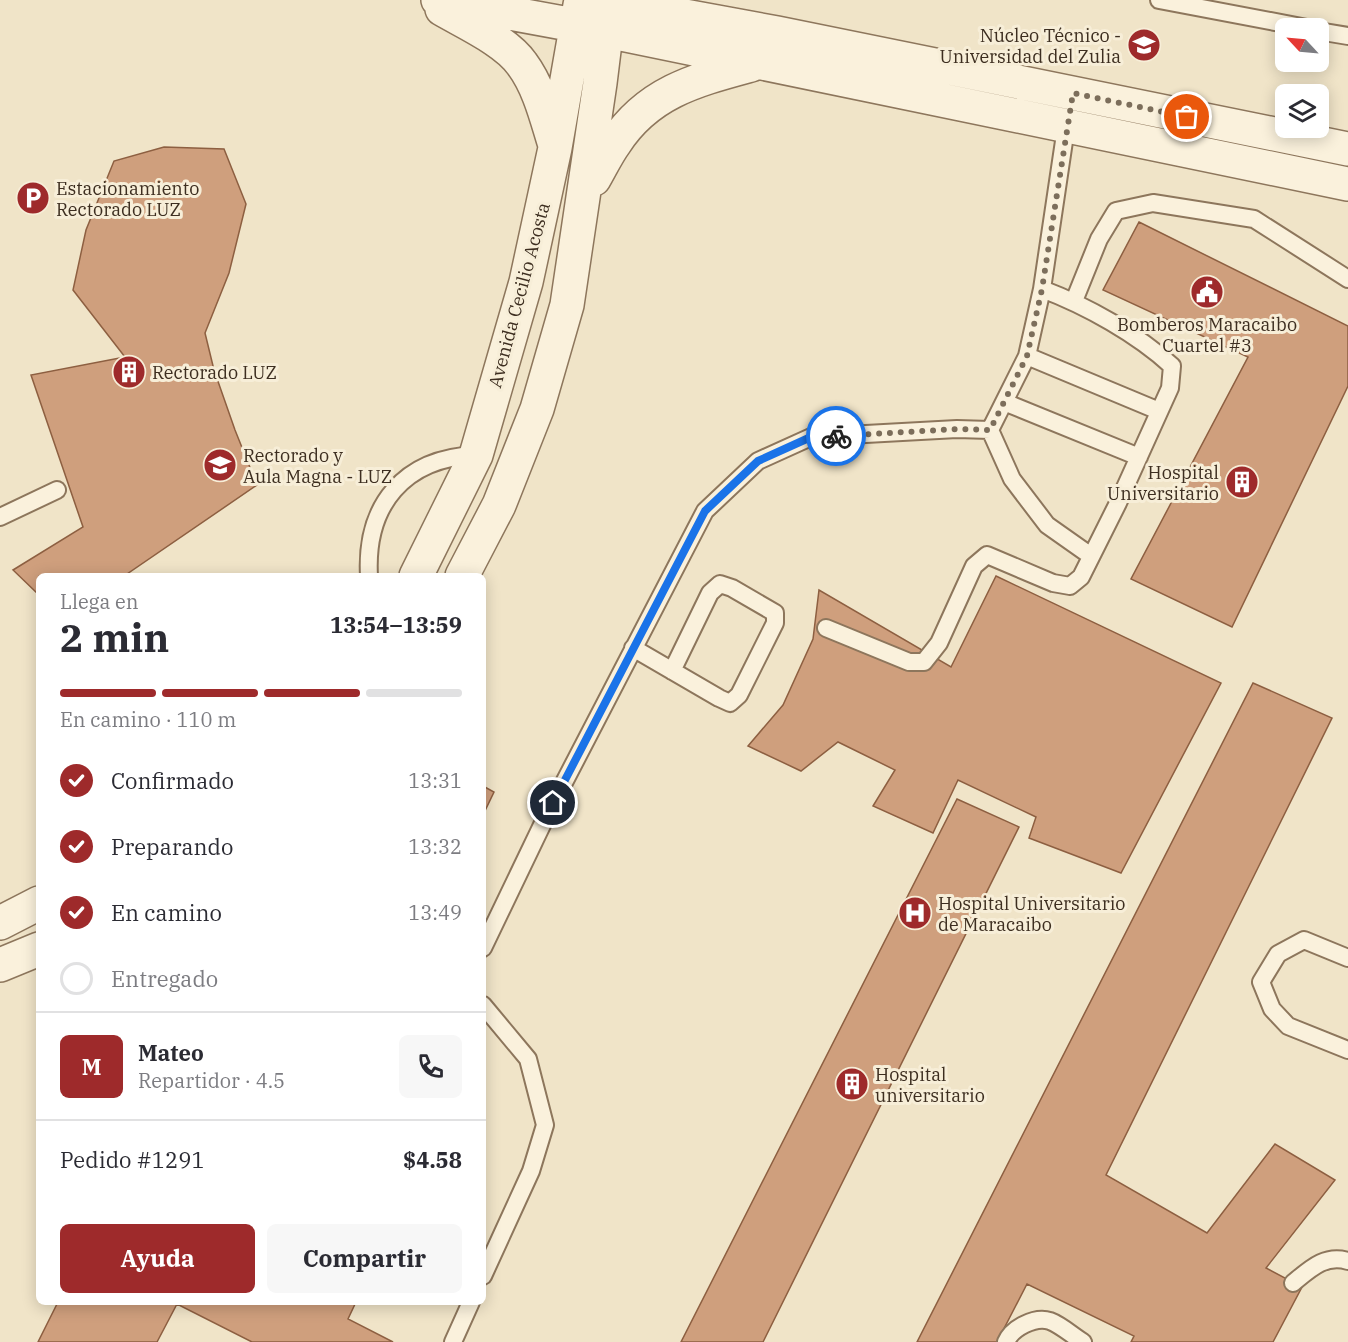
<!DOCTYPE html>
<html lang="es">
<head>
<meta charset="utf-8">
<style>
	:root { --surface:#fff; --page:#f7f7f7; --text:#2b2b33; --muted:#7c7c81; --line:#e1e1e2; --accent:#9e2a2b }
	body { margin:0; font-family:"IBM Plex Serif",serif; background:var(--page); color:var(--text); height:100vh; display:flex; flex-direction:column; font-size:22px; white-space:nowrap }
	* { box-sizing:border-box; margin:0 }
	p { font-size:20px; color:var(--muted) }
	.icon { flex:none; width:33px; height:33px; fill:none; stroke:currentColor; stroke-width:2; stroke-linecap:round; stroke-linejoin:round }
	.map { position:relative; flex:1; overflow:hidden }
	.panel { position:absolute; left:36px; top:573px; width:450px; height:732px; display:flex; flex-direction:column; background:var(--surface); border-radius:9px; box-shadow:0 3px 15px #0003 }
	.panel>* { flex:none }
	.needle { width:39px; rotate:296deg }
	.controls { position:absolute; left:1275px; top:18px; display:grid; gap:12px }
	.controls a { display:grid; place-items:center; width:54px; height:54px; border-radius:9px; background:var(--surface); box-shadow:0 3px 15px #0003; font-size:30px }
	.pin { position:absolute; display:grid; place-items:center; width:51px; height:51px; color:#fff; margin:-26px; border:3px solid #fff; border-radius:50%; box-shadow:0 2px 6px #0007 }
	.courier { position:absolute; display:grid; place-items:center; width:60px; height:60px; margin:-30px; border:4px solid #1a73e8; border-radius:50%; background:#fff; color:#222; box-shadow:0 2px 8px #0007 }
	.summary em { font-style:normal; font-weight:800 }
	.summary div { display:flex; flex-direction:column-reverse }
	.summary { display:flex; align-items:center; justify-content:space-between; height:102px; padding:0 24px }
	h1 { font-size:39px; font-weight:800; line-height:45px }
	.bar { display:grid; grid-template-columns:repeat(4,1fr); gap:9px 6px; align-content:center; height:72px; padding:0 24px }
	.bar i { height:8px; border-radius:4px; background:var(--line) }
	.bar .selected { background:var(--accent) }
	.bar p { grid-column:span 4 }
	.line { display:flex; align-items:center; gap:15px; padding:0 24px; border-top:2px solid var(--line) }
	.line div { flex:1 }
	.round { display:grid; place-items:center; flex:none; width:63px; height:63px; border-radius:9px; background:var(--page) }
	ol { padding:0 24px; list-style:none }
	li { display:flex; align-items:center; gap:18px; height:66px }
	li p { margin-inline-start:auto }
	li .icon { padding:6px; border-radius:50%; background:var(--accent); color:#fff; stroke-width:4 }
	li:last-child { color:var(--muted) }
	li i { width:33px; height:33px; border:3px solid var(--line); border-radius:50% }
	.button { display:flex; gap:12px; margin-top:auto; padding:12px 24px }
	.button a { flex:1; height:69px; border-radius:9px; background:var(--accent); color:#fff; font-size:24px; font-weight:800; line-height:69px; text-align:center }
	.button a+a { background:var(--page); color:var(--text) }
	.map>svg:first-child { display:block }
</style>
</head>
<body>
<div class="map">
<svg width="1348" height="1342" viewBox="0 0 1348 1342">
	<rect width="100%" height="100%" fill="#f0e4c8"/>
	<path fill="#cf9f7d" stroke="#8d5f41" stroke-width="1.5" d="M164 147 224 149 246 204 229 273 205 333 214 370 235 430 257 485 124 576H39V595L13 570 83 527 31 375 125 357 73 290 86 230 114 161Z
		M1139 222 1348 326V386L1232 627 1131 579 1248 357 1103 290Z
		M996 576 1221 683 1121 873 1029 838 1036 817 958 780 933 833 873 806 895 770 838 742 801 771 748 746 783 705 813 639 819 590 951 667Z
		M1253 683 1332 718 1106 1175 1207 1233 1275 1144 1335 1180 1266 1268 1302 1287 1273 1342H1131L1134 1336 1027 1284 997 1342H917Z
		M483 786 494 792 483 815Z
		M957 799 1019 827 763 1342H681Z
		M58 1302H356L348 1319 393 1342H252L177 1304 157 1342H38Z"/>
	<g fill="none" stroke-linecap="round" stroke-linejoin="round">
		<defs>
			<path id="service" d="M1159 0 1307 28
				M1318 31 1348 36
				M1074 301 1099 239 1116 211 1153 203 1254 219 1348 279
				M1027 356 1159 411
				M1004 402 1139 457
				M990 430 1012 479 1047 525 1091 556
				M0 517 57 490
				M369 576C365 505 404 458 476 455
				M826 628 909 662H924L939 643 974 566 987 555 1053 583 1070 586 1081 577 1118 503 1170 388 1172 366C1137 334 1087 306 1042 289
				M633 648 719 698 730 703 739 695 775 623V613L732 588 720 584 710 593 672 671
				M483 948 543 823 705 511 758 461 811 437 957 429 990 430 1027 356 1042 289 1067 121
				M1348 958 1304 940 1278 954 1261 982 1272 1009 1288 1026 1348 1050
				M483 1005 528 1059 545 1125 531 1171 483 1276
				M1293 1283C1310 1269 1325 1254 1348 1261
				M453 1342 471 1302
				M1006 1342C1012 1328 1035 1316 1050 1321 1061 1325 1073 1336 1083 1342"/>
			<path id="minor" d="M438 0 607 31 1348 184
				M598 0 777 33 1348 149
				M442 9C466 23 506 41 522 64 539 87 546 116 554 142
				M594 179C601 167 607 154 615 143 648 92 696 80 751 65
				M416 576 476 455 526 282 555 148 580 5
				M462 576 499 505 537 409 567 305 600 83 609 10
				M0 923 39 903
				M0 965 39 949"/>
		</defs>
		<use href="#service" stroke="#8d765c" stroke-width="20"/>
		<use href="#minor" stroke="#8d765c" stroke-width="36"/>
		<use href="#service" stroke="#faf1dc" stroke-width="16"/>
		<use href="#minor" stroke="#faf1dc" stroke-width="33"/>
	</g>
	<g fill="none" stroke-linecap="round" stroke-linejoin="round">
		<path stroke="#7c6e5b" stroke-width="6" stroke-dasharray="0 10.8" d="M836 436 957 429 990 430 1027 356 1042 289 1073 93 1187 117"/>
		<path stroke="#1a73e8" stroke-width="8" d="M553 803 705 511 758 461 811 437 836 436"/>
	</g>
	<defs>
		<symbol id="university-disc" viewBox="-11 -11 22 22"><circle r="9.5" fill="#9e2a2b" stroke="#f7eed8"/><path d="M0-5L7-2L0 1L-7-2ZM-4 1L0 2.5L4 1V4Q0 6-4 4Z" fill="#fff"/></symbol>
		<symbol id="parking-disc" viewBox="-11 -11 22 22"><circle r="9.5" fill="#9e2a2b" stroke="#f7eed8"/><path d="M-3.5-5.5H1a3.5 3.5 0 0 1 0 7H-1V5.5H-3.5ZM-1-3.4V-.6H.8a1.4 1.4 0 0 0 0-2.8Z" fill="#fff"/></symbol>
		<symbol id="civic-disc" viewBox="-11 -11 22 22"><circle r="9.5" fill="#9e2a2b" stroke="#f7eed8"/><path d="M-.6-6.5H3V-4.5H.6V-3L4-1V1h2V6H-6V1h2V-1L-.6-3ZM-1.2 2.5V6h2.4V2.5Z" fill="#fff"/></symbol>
		<symbol id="building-disc" viewBox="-11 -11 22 22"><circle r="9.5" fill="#9e2a2b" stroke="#f7eed8"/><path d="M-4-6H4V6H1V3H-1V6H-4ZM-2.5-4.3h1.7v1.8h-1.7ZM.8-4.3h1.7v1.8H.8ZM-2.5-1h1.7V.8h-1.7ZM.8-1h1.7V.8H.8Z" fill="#fff"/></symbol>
		<symbol id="hospital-disc" viewBox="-11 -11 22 22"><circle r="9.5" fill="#9e2a2b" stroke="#f7eed8"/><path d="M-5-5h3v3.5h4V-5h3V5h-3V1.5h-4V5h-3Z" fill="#fff"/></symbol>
	</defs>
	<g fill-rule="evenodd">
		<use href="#university-disc" x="1125" y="26" width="38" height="38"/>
		<use href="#parking-disc" x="14" y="179" width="38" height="38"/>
		<use href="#civic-disc" x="1188" y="273" width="38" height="38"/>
		<use href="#building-disc" x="110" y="353" width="38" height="38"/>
		<use href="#university-disc" x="201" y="446" width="38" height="38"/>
		<use href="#building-disc" x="1223" y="463" width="38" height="38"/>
		<use href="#hospital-disc" x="896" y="894" width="38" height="38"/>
		<use href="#building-disc" x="833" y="1065" width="38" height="38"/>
	</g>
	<g text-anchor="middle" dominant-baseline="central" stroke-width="6" stroke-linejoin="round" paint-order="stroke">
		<g font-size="18" fill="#3d2e20" stroke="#f7eed8" text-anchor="start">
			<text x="1121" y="35" text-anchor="end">Núcleo Técnico -<tspan x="1121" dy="21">Universidad del Zulia</tspan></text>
			<text x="56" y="188">Estacionamiento<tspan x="56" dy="21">Rectorado LUZ</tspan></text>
			<text x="1207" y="324" text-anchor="middle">Bomberos Maracaibo<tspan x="1207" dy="21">Cuartel #3</tspan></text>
			<text x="152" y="372">Rectorado LUZ</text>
			<text x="243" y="455">Rectorado y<tspan x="243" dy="21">Aula Magna - LUZ</tspan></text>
			<text x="1219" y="472" text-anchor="end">Hospital<tspan x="1219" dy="21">Universitario</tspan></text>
			<text x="938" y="903">Hospital Universitario<tspan x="938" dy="21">de Maracaibo</tspan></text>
			<text x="875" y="1074">Hospital<tspan x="875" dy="21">universitario</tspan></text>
		</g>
		<g font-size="18" fill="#3d2e20" stroke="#f7eed8">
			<text transform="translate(519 295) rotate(-75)">Avenida Cecilio Acosta</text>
		</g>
	</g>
</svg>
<div class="controls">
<a><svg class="needle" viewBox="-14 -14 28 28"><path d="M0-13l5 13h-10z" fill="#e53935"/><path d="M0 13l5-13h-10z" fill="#7c7c81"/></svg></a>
<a><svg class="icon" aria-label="layers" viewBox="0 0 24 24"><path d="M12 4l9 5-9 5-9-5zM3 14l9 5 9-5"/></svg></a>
</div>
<div class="pin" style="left:1187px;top:117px;background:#ea580c"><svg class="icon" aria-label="bag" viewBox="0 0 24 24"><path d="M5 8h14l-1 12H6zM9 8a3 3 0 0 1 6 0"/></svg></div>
<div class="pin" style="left:553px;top:803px;background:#1f2937"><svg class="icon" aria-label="home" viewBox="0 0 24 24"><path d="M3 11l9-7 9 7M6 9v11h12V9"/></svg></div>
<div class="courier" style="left:836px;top:436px"><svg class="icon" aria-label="bike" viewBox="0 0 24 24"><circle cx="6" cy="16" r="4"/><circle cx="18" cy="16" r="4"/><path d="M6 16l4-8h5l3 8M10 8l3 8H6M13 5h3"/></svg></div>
<section class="panel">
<div class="summary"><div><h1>2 min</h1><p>Llega en</p></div><em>13:54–13:59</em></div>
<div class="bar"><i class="selected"></i><i class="selected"></i><i class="selected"></i><i></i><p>En camino · 110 m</p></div>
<ol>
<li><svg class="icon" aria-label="check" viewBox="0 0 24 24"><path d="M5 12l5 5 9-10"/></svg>Confirmado<p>13:31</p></li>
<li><svg class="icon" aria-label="check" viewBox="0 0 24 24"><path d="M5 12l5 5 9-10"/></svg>Preparando<p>13:32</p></li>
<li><svg class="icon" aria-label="check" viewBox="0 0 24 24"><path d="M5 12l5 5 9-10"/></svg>En camino<p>13:49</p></li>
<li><i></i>Entregado</li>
</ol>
<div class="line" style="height:108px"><b class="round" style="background:var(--accent);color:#fff">M</b><div><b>Mateo</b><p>Repartidor · 4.5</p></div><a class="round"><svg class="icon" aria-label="phone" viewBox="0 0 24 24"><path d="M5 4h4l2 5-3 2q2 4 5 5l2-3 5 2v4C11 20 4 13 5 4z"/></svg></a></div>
<div class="line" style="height:78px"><div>Pedido #1291</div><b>$4.58</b></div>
<div class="button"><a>Ayuda</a><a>Compartir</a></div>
</section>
</div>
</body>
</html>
